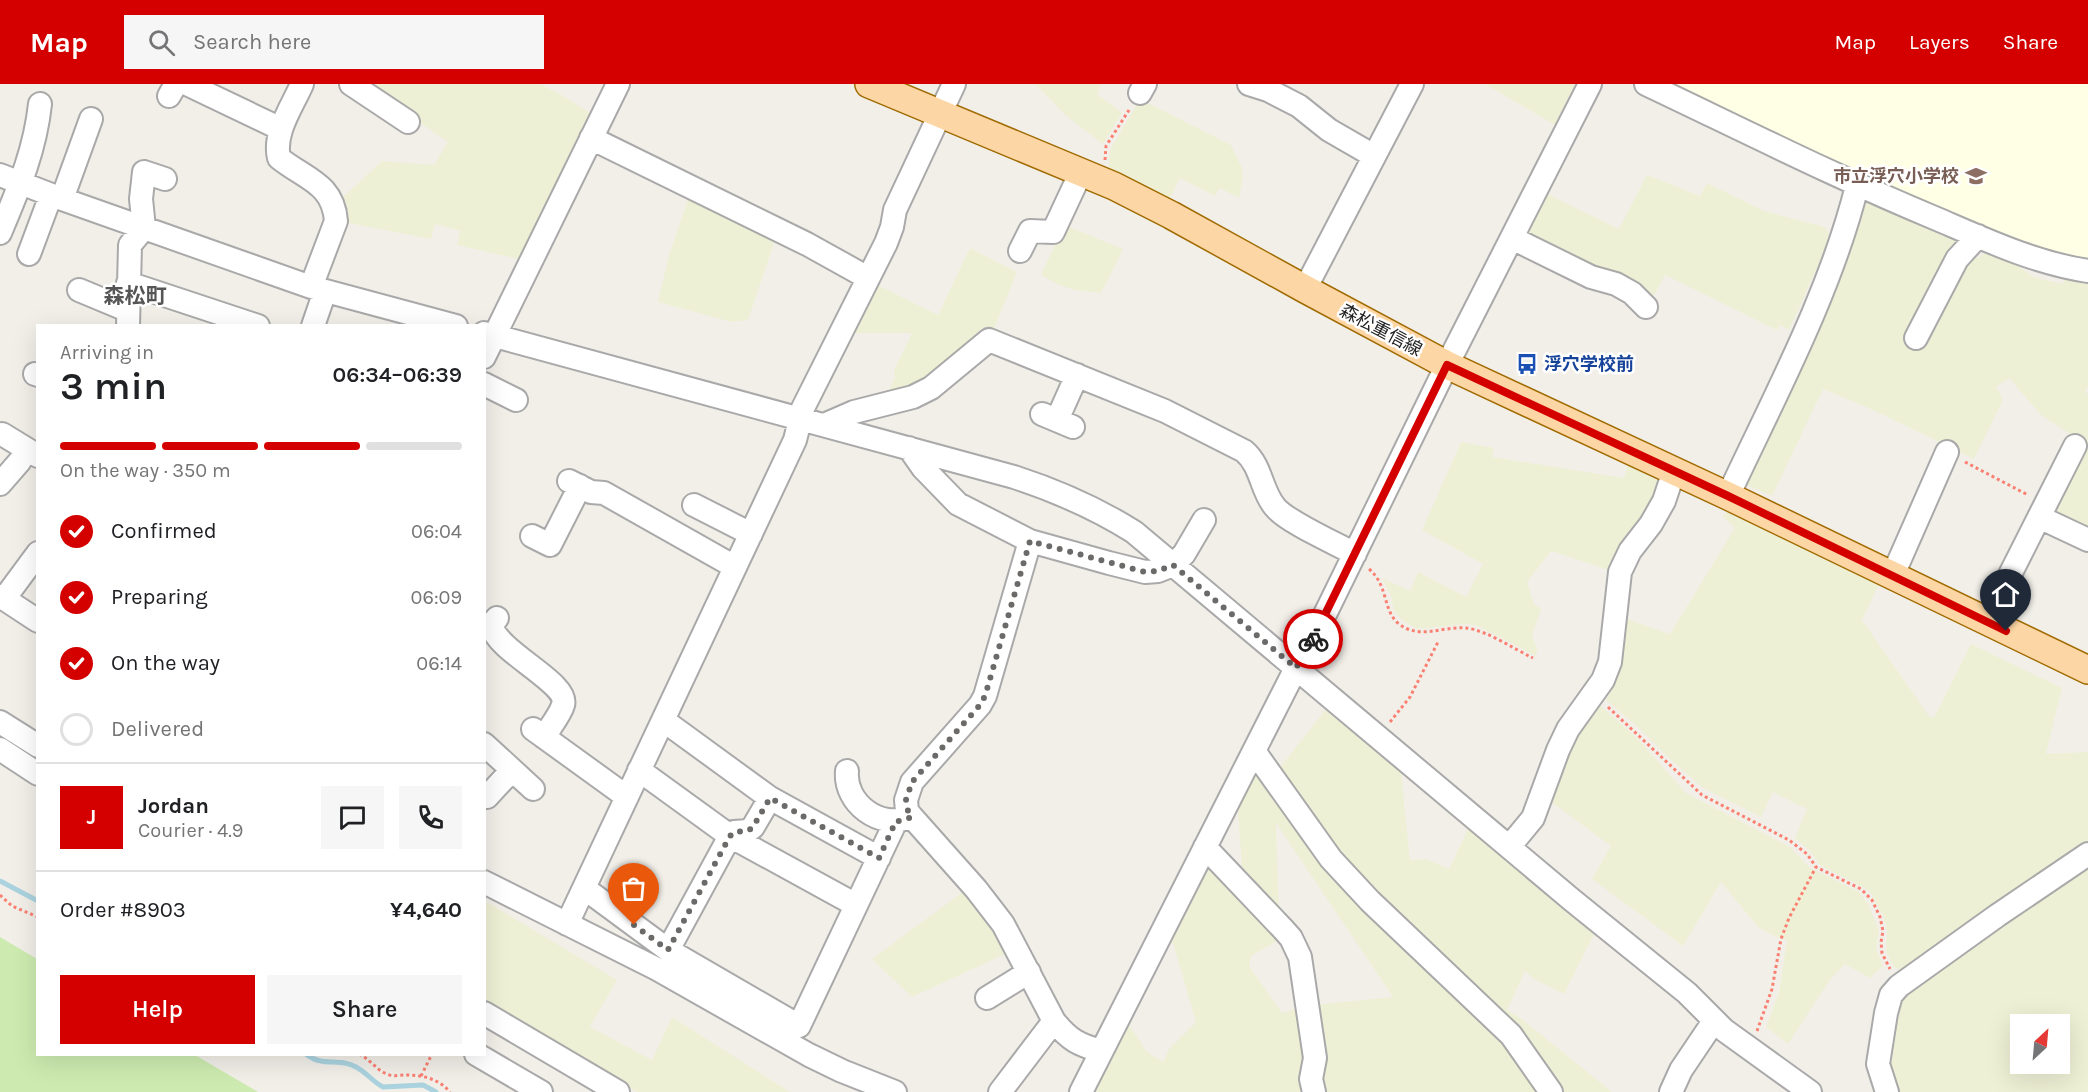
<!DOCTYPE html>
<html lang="en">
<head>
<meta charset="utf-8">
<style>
	:root { --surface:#fff; --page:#f6f6f6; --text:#202124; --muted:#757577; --line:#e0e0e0; --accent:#d40000 }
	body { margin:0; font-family:Karla,"Noto Sans JP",sans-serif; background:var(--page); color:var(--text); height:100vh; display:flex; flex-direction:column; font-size:22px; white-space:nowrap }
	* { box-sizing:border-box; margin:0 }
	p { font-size:20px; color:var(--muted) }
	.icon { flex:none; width:33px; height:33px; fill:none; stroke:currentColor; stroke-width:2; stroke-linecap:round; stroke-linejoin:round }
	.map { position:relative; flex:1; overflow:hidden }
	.details { position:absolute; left:36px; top:240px; width:450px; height:732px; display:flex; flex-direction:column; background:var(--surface); border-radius:0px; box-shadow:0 6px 24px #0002 }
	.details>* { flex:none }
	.needle { width:39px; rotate:26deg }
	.fabs { position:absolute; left:2010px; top:930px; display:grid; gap:12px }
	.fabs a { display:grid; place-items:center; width:60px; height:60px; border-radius:0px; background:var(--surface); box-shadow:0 6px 24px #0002; font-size:30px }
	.pin { position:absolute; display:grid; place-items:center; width:51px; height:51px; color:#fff; margin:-62px -26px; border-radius:50% 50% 50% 0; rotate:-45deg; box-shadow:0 0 6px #0007 }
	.pin .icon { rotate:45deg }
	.courier { position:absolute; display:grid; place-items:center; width:60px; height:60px; margin:-30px; border:4px solid #d40000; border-radius:50%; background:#fff; color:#222; box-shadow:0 2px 8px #0007 }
	.headline em { font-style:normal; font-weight:600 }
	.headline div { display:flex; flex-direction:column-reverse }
	.headline { display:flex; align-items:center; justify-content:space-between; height:102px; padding:0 24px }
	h1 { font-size:39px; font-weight:600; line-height:45px }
	.bar { display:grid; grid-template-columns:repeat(4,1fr); gap:9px 6px; align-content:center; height:72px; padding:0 24px }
	.bar i { height:8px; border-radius:4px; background:var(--line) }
	.bar .active { background:var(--accent) }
	.bar p { grid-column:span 4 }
	.line { display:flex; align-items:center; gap:15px; padding:0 24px; border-top:2px solid var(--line) }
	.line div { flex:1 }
	.round { display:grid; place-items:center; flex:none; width:63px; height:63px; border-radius:0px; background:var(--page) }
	ol { padding:0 24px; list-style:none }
	li { display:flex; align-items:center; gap:18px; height:66px }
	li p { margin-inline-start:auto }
	li .icon { padding:6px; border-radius:50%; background:var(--accent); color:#fff; stroke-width:4 }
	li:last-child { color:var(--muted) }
	li i { width:33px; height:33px; border:3px solid var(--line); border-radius:50% }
	.action { display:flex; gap:12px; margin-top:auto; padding:12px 24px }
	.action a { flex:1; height:69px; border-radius:0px; background:var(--accent); color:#fff; font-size:24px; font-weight:600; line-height:69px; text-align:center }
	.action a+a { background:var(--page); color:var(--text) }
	header { display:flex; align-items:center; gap:36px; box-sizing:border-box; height:84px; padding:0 30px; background:var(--accent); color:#fff }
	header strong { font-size:28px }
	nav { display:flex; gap:33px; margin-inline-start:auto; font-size:21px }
	.search { width:420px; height:54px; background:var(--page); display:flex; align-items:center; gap:15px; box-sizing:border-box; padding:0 21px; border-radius:0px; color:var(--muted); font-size:22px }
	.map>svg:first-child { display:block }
</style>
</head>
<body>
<header>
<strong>Map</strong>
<div class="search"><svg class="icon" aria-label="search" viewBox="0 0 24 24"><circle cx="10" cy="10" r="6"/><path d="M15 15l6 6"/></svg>Search here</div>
<nav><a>Map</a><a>Layers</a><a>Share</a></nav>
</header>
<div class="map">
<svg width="2088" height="1008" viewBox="0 0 2088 1008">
	<rect width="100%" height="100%" fill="#f2efe9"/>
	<path fill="#ffffe5" d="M1670 0H2088V178L2034 164 1918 116 1811 68Z"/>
	<path fill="#eef0d5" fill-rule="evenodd" d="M374 0H540L565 13 596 33 527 177 457 161 460 147 435 140 431 155 344 138 339 117 382 77 434 81 448 58 377 9 379 3Z
		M1035 0H1101L1097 10 1122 29 1103 60 1065 31Z
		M1485 0H1575L1555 41Z
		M1140 15 1231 61 1242 84 1243 94 1239 114 1220 104 1215 112 1180 94 1168 119 1108 88 1110 66Z
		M1647 91 1700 112 1707 99 1764 127 1825 143 1829 150 1826 163 1789 246 1780 241 1777 246 1665 191 1651 217 1520 148 1541 107 1619 145Z
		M690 110 776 153 748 236 732 238 658 218 669 171Z
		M1871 116 1962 155 1949 174 1906 257 1917 264 1957 191 1975 171 1978 174 1990 166 2005 172 2033 193 2063 200 2065 191 2088 196V303L2085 307 2088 310V450L2047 431 2084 359 2041 331 2009 294 1996 303 2003 316 1974 375 1873 326 1823 305 1772 412 1747 401 1746 394 1861 123Z
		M1064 141 1123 165 1101 209 1075 206 1059 201 1041 191Z
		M970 164 1017 188 992 250 980 245 976 253 929 296 886 313 895 293 894 286 912 249H848L873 199 938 231Z
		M1461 358 1494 364 1492 373 1624 394 1628 381 1664 400 1612 487 1551 467 1527 498 1534 520 1541 525 1532 552 1537 564 1536 572 1478 542 1467 540 1417 545 1403 537 1394 527 1391 512 1382 494 1410 507 1418 488 1466 513 1483 480 1422 446Z
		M1728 426 1879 500 1862 536 1929 632 1934 634 1971 560 2062 604 2046 670 2088 668V763L1903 892 1900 886 1894 883 1886 868 1887 846 1883 832 1870 808 1863 803 1827 785 1819 780 1809 766 1795 754 1807 725 1773 708 1761 733 1703 704 1671 676 1640 645 1606 616 1618 592 1612 589 1620 533 1670 550 1735 444 1723 433Z
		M1593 615 1638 655 1686 709 1790 763 1809 783 1859 808 1868 820 1879 846 1876 864 1883 882 1870 894 1845 880 1829 897 1788 960 1766 943 1779 908 1787 856 1776 853 1759 844 1721 798 1683 862 1592 795 1611 762 1546 714Z
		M1326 625 1401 687 1410 776 1426 775 1449 785 1468 745 1594 850 1564 910 1534 895 1525 887 1507 926 1523 936 1612 1008H1556L1358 795 1278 686Z
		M1255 680 1494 940 1542 1008H1320L1314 921 1393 913 1276 739 1279 833 1243 795 1237 717Z
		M1208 773 1284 853 1251 872 1249 882 1282 929 1301 923 1307 1008H1090L1125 935 1147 968 1163 978 1169 965 1196 938 1170 849Z
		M2088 777V1008H1894L1885 981 1898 914ZM2020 940H2060V980H2020Z
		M964 807 1007 869 912 913 872 875Z
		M485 817 617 896 590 943 652 976 672 933 790 1008H637L485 918Z"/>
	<path fill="#cdebb0" d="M0 853 37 875 38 970 195 971 258 1008H0Z"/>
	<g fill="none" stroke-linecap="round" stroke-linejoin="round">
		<path stroke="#aad3df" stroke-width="5" d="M0 797 38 817
			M306 970C323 984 339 973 356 983 366 988 373 998 383 1003L423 1001 436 1008"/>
		<defs>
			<path id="minor" d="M187 0 281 45
				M302 0C292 23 273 49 279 74 305 95 333 99 336 137L311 203
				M351 0 408 38
				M1249 0 1268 6 1299 22 1329 46 1374 72
				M1646 0C1743 46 1838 94 1937 135 1986 156 2035 179 2088 187
				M1140 9 1145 0
				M169 12 176 0
				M591 54 807 160 868 194
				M0 91 62 115 311 203 456 242
				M62 115 91 35
				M0 149C18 106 35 67 40 20
				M1512 154 1591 193 1616 200 1632 209 1646 223
				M1020 167 1030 147 1053 148 1081 88
				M29 170 51 111
				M128 199 258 242
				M1305 205 1412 0
				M79 206 127 226
				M128 242 130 161 144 144 141 115 144 88 165 95
				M313 242 325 207
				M484 249 1014 393C1057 407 1096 424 1134 448L1572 816 1687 909 1724 946 1810 1008
				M1916 254 1957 175 1978 152
				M484 273 618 0
				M35 290 38 291
				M484 300 516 316
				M1042 330 1073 343
				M1057 336 1077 291
				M824 341 854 328 913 313 931 304 989 256 1165 327 1244 367C1262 382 1261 407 1275 423 1287 438 1335 459 1355 470
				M2 350 38 372
				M909 364 923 384 958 420 1030 457 1109 479 1145 488 1158 487 1173 481 1184 470 1204 436
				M569 397 591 408 604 409 735 483
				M0 400 20 377
				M1728 412C1775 311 1830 210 1857 102
				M694 421 751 450
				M2039 433 2088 456
				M532 452 550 461 580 402
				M1030 457 985 612 980 621 912 698 906 716 907 727 912 733 976 805 1003 840 1054 937C1069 956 1079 961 1101 967
				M1892 493 1947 368
				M0 512 38 537
				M4 515 38 469
				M497 534 491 541C498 569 570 599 563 621 560 631 550 643 544 653
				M1986 538 2075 362
				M663 636 770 714 879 774
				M0 638 38 662
				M533 645 627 713
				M484 660 533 705
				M0 665 38 690
				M1254 667 1331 775 1370 817 1511 951 1551 1008
				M639 686 730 752 668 866
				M847 687C844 719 880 746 910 733
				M487 713 512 686
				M770 714 753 743 748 747 734 748 730 752 856 821
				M1205 763 1283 845 1291 854 1300 873 1315 974 1311 995 1314 1008
				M1509 763 1533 734 1558 666 1568 645 1603 596 1610 578 1620 488 1630 467 1651 440 1664 417 1674 387
				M484 798 657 885 809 971 842 987 895 1008
				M584 804 668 866 799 942 896 737
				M567 840 795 356 803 324 886 159 892 143 895 126 954 0
				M987 914 1029 888
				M484 929 618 1008
				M476 970 541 1008
				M1000 1008 1054 937
				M1081 1008 1296 584 1309 563 1447 281 1590 0
				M1671 1008 1681 986 1714 937
				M1887 1008 1878 980 1886 929 1891 911 1899 902 1998 831 2088 770"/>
			<path id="major" d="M869 0 1114 102 1171 131 1305 205 1447 281 1728 412 2088 586"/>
		</defs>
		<use href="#minor" stroke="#a9a9a9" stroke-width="26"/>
		<use href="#major" stroke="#a06b00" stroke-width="30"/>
		<path stroke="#fa8072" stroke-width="3" stroke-dasharray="3 3" stroke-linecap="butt" d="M1105 76 1106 62 1129 26
			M1965 378 2028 411
			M1369 485C1389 502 1382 526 1399 540 1420 556 1442 542 1466 544 1486 546 1514 565 1533 574
			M1608 623 1702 711 1789 756 1807 770 1816 783 1861 805 1872 816 1880 833 1883 847 1881 858 1882 869 1890 885
			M1390 638 1410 613 1438 558
			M0 811 12 822 38 833
			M1757 947 1772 905 1781 855 1789 834 1816 783
			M359 970C370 975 376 986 387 990 393 993 400 991 406 991 423 991 439 995 450 1008
			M421 992 432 970"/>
		<use href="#minor" stroke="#fff" stroke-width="22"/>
		<use href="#major" stroke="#fcd6a4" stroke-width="27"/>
	</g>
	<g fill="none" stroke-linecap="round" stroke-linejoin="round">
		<path stroke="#6b6a68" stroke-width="6" stroke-dasharray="0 10.8" d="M634 841 668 866 730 752 734 748 748 747 753 743 770 714 879 774 896 737H900L912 733 908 727 906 716 912 698 980 621 985 612 1030 457 1145 488 1158 487 1173 481 1296 584 1313 555"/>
		<path stroke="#d40000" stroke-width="8" d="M1313 555 1447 281 1728 412 2006 547"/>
	</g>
	<defs>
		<symbol id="school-bare" viewBox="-9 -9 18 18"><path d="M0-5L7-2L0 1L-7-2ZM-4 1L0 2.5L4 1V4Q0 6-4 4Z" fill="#8d6e63" stroke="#fff" stroke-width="2.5" paint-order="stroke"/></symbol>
		<symbol id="bus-bare" viewBox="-9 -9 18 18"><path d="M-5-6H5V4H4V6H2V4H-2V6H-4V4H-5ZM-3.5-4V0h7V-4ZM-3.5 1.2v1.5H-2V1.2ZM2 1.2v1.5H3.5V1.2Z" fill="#1a4fb4" stroke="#fff" stroke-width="2.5" paint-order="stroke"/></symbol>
	</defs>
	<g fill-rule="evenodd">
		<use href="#school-bare" x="1961" y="77" width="30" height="30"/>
		<use href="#bus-bare" x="1512" y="265" width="30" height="30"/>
	</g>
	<g text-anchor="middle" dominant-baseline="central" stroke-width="5" stroke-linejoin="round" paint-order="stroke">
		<g font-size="18" font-weight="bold" fill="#785e54" stroke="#fff" text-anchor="end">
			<text x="1959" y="92">市立浮穴小学校</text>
		</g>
		<g font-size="18" fill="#222" stroke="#fff">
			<text transform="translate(1381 246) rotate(28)">森松重信線</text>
		</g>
		<g font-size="18" font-weight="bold" fill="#164399" stroke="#fff" text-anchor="start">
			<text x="1544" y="280">浮穴学校前</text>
		</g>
		<g font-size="21" font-weight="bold" fill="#555" stroke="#fff">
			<text x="135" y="212">森松町</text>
		</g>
	</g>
</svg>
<div class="fabs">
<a><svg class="needle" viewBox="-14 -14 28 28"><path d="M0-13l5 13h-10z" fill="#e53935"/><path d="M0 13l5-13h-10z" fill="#757577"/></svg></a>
</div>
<div class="pin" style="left:634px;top:841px;background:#ea580c"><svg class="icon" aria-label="bag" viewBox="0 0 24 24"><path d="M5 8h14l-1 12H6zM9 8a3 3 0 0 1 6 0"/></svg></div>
<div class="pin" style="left:2006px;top:547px;background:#1f2937"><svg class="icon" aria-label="home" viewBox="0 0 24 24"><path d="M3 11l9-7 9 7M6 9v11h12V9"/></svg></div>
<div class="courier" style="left:1313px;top:555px"><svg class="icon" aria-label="bike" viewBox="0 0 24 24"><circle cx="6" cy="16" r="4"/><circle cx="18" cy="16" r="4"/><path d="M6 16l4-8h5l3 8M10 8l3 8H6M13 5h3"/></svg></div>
<section class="details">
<div class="headline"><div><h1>3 min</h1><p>Arriving in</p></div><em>06:34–06:39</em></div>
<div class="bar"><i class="active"></i><i class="active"></i><i class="active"></i><i></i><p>On the way · 350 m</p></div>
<ol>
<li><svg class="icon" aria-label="check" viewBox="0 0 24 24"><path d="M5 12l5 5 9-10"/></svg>Confirmed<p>06:04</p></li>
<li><svg class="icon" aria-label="check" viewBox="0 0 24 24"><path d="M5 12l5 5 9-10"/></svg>Preparing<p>06:09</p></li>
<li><svg class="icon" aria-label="check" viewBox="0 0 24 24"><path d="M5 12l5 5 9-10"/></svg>On the way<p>06:14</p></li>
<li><i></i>Delivered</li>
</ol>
<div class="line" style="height:108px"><b class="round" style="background:var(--accent);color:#fff">J</b><div><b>Jordan</b><p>Courier · 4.9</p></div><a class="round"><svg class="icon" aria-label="chat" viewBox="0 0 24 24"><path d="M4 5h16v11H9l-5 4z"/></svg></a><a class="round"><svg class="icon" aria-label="phone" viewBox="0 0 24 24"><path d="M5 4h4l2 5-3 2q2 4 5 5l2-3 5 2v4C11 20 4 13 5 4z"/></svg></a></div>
<div class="line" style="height:78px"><div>Order #8903</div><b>¥4,640</b></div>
<div class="action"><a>Help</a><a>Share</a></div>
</section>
</div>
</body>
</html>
